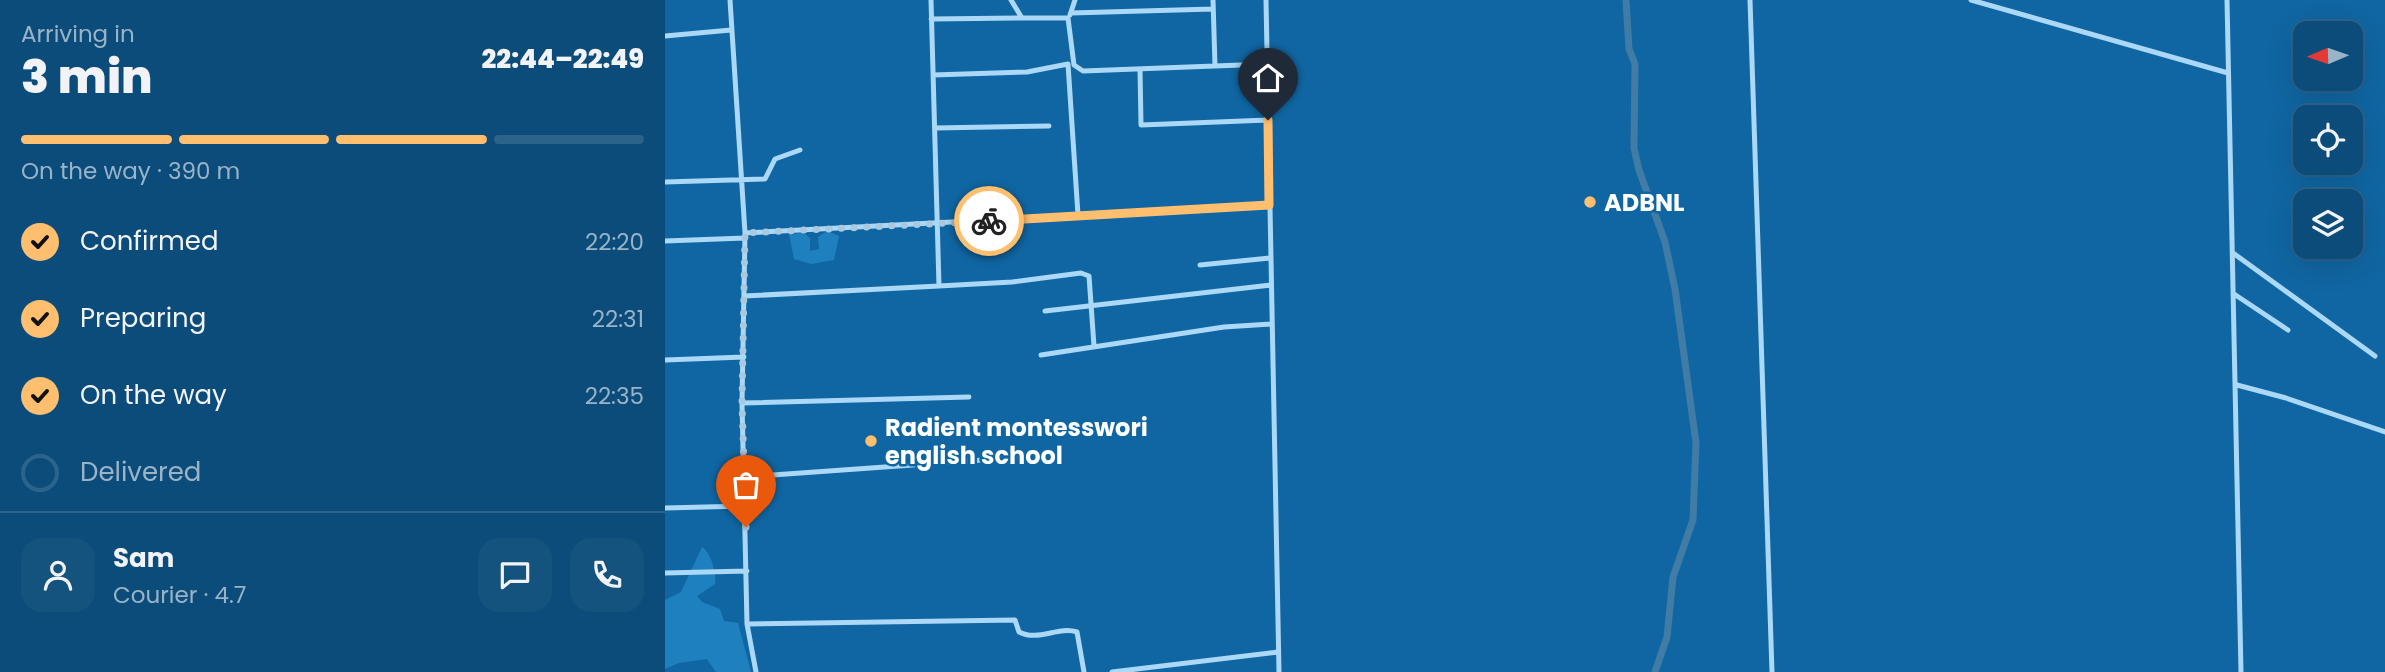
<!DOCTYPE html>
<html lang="en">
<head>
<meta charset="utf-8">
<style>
	:root { --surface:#0c4c7a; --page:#15537f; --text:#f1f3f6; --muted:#9ab4c7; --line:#2c638b; --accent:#ffbf6f }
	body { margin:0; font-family:Poppins,sans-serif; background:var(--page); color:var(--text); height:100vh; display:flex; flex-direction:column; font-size:26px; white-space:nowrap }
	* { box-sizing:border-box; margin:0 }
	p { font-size:23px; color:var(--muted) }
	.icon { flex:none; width:38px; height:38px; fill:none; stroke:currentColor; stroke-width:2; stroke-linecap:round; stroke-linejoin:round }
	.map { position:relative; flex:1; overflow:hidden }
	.side { display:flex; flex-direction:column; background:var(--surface); width:665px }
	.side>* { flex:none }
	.needle { width:46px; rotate:268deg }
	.fabs { position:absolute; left:1628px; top:21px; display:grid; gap:14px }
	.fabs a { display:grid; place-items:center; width:70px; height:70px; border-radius:14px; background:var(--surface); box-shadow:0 7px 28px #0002,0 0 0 2px var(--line); font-size:35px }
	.pin { position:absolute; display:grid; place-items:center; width:60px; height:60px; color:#fff; margin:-72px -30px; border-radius:50% 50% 50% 0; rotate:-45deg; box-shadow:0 0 7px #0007 }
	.pin .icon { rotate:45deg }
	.courier { position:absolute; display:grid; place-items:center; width:70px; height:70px; margin:-35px; border:5px solid #ffbf6f; border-radius:50%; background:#fff; color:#222; box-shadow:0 2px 9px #0007 }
	.head em { font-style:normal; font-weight:800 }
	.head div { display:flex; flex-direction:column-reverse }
	.head { display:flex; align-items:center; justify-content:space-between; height:119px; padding:0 21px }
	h1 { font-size:46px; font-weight:800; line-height:52px }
	.bar { display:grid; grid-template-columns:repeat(4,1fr); gap:10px 7px; align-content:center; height:84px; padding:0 21px }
	.bar i { height:9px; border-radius:5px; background:var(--line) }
	.bar .selected { background:var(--accent) }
	.bar p { grid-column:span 4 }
	.line { display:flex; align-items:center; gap:18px; padding:0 21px; border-top:2px solid var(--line) }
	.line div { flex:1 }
	.round { display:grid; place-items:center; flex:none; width:74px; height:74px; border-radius:21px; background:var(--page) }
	ol { padding:0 21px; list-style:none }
	li { display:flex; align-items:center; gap:21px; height:77px }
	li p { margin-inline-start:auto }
	li .icon { padding:7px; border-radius:50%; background:var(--accent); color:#111; stroke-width:4 }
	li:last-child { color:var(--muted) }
	li i { width:38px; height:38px; border:4px solid var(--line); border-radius:50% }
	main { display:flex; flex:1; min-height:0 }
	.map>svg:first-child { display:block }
</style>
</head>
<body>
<main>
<section class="side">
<div class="head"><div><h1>3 min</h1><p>Arriving in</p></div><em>22:44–22:49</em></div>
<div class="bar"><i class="selected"></i><i class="selected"></i><i class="selected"></i><i></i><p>On the way · 390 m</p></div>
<ol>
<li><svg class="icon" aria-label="check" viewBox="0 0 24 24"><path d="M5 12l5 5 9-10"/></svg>Confirmed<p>22:20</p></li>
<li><svg class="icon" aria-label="check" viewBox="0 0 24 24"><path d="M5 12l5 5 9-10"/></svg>Preparing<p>22:31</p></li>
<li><svg class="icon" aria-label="check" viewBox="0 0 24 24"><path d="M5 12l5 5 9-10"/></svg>On the way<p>22:35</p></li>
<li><i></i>Delivered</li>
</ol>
<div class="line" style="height:126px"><a class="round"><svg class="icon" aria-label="person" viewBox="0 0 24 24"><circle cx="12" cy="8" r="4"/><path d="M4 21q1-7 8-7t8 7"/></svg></a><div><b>Sam</b><p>Courier · 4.7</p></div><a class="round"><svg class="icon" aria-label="chat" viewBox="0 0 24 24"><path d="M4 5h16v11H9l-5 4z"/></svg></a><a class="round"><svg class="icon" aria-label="phone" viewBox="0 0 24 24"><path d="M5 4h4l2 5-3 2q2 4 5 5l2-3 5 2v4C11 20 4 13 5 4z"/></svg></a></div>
</section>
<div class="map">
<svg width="1720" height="672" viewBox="0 0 1720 672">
	<rect width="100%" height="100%" fill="#1066a2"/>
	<path fill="#1f80c0" d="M162 231 174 236 169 260 146 264 129 259 124 234 139 233 145 238V251L154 249 153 237Z
		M37 547C46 552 52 575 50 584L32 596 37 602 55 609 59 621 73 623 86 672H51L42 659 14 663 0 669V600L16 592Z"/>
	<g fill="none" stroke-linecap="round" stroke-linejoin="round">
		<path stroke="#417ca6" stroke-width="7" d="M961 0 964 49 970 64 969 148 974 170 1000 242 1010 289 1031 443 1028 520 1008 577 1002 637 990 672"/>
		<path stroke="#aad8f6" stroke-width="5" d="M65 0 80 233 77 403 82 624 91 672
			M266 0 274 286 347 282 416 273 424 276 429 346
			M346 0 357 18H403L409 65 418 71 602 64
			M548 0 550 66
			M601 0 614 672
			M1085 0 1107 672
			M1306 0 1563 73
			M1562 0 1576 672
			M406 13 548 9
			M405 15 410 0
			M266 19 357 18
			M0 36 66 30
			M475 69 476 125 603 120
			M268 75 362 72 403 64 413 215
			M270 128 384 126
			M0 182 100 179 110 159 135 150
			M80 233 605 205
			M0 241 80 238
			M1568 253 1710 356
			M535 265 605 258
			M1569 294 1623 330
			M80 296 274 286
			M380 311 606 285
			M376 355 559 327 606 324
			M0 360 79 357
			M1572 385 1621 398 1720 432
			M77 403 304 397
			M79 477 359 457
			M0 508 80 506
			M0 573 82 571
			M82 624 350 620 354 632C373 642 393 626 412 632L419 672
			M447 672 613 652"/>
	</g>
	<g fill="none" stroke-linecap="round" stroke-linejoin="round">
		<path stroke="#abc9de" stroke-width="7" stroke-dasharray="0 12.6" d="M81 527 77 403 80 233 324 221"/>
		<path stroke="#ffbf6f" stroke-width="9" d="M324 221 604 205 603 120"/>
	</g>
	<g fill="#ffbf6f" stroke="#1066a2" stroke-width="2.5">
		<circle cx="925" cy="202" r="7"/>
		<circle cx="206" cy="441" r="7"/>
	</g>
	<g text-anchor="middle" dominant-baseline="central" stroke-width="5" stroke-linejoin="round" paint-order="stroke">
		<g font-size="24" font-weight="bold" fill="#fff" stroke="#1066a2" text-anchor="start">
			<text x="939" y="202">ADBNL</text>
			<text x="220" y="427">Radient montesswori<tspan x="220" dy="28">english school</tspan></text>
		</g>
	</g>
</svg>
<div class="fabs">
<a><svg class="needle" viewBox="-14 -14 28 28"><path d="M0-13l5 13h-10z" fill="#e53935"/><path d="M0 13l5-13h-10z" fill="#9ab4c7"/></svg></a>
<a><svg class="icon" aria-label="locate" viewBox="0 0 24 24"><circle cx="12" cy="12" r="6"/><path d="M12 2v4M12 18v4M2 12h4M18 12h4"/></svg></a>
<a><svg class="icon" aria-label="layers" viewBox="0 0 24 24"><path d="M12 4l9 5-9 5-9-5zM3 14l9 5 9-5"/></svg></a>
</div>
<div class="pin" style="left:81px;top:527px;background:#ea580c"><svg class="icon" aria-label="bag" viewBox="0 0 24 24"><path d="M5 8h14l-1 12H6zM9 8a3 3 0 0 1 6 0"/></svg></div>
<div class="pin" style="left:603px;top:120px;background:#1f2937"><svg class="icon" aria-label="home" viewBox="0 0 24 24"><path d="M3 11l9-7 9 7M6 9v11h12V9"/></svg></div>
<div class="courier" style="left:324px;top:221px"><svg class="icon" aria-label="bike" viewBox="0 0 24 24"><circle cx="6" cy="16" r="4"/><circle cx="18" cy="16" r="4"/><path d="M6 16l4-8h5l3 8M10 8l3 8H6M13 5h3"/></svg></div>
</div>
</main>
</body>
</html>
